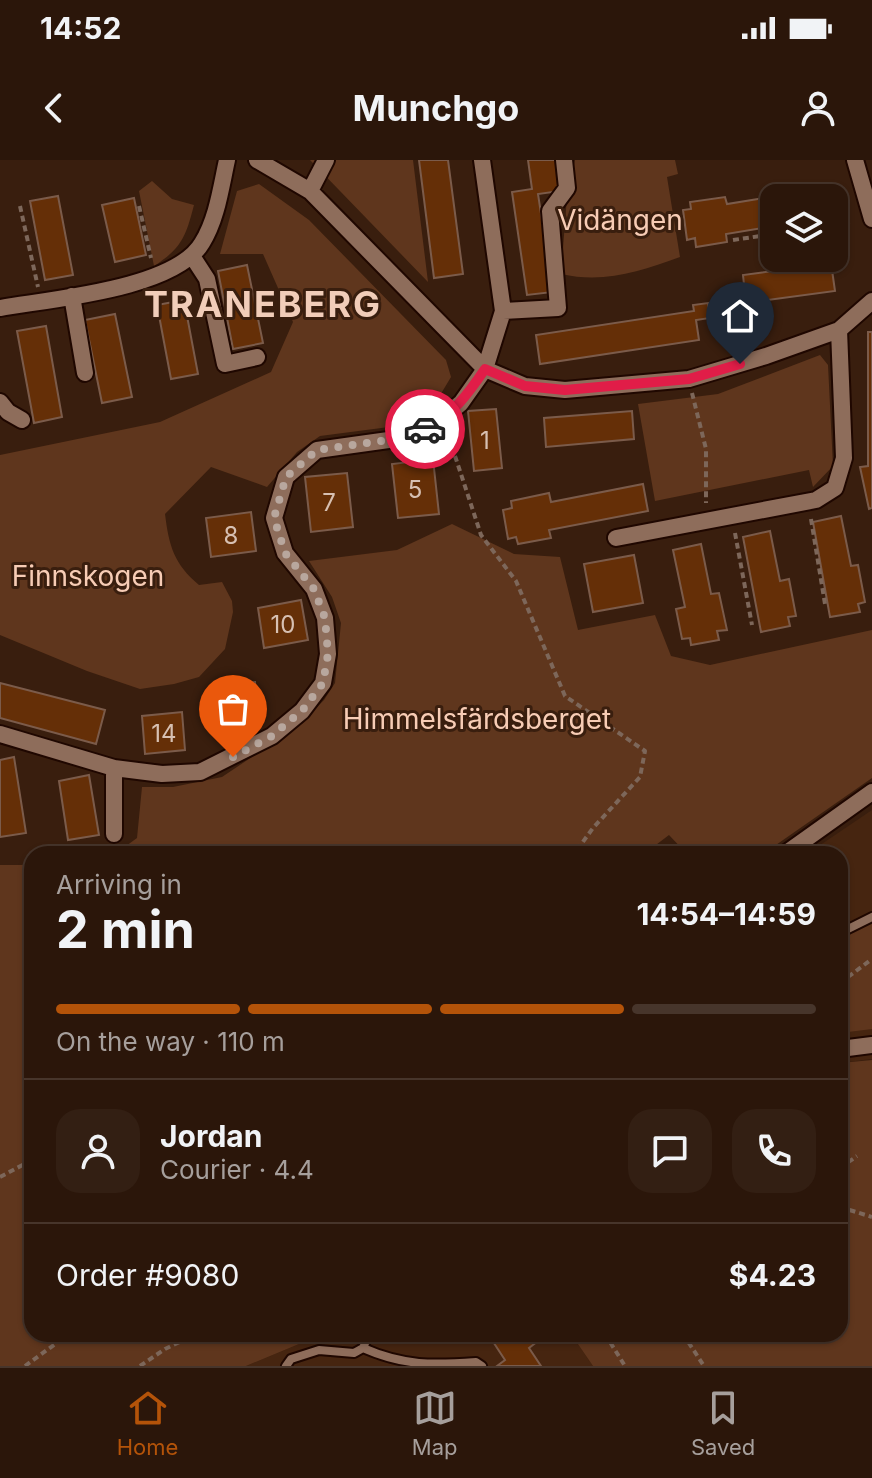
<!DOCTYPE html>
<html lang="en">
<head>
<meta charset="utf-8">
<style>
	:root { --surface:#2b160a; --page:#331f13; --text:#f1f3f6; --muted:#a69f9c; --line:#47352b; --accent:#b45309 }
	body { margin:0; font-family:Inter,sans-serif; background:var(--page); color:var(--text); height:100vh; display:flex; flex-direction:column; font-size:30px; white-space:nowrap }
	* { box-sizing:border-box; margin:0 }
	p { font-size:26px; color:var(--muted) }
	.icon { flex:none; width:44px; height:44px; fill:none; stroke:currentColor; stroke-width:2; stroke-linecap:round; stroke-linejoin:round }
	.map { position:relative; flex:1; overflow:hidden }
	.side { position:absolute; left:24px; top:686px; width:824px; height:496px; display:flex; flex-direction:column; background:var(--surface); border-radius:24px; box-shadow:0 2px 6px #0004,0 0 0 2px var(--line) }
	.side>* { flex:none }
	.buttons { position:absolute; left:760px; top:24px; display:grid; gap:16px }
	.buttons a { display:grid; place-items:center; width:88px; height:88px; border-radius:16px; background:var(--surface); box-shadow:0 2px 6px #0004,0 0 0 2px var(--line); font-size:40px }
	.pin { position:absolute; display:grid; place-items:center; width:68px; height:68px; color:#fff; margin:-82px -34px; border-radius:50% 50% 50% 0; rotate:-45deg; box-shadow:0 0 8px #0007 }
	.pin .icon { rotate:45deg }
	.courier { position:absolute; display:grid; place-items:center; width:80px; height:80px; margin:-40px; border:6px solid #e11d48; border-radius:50%; background:#fff; color:#222; box-shadow:0 2px 10px #0007 }
	.summary em { font-style:normal; font-weight:700 }
	.summary div { display:flex; flex-direction:column-reverse }
	.summary { display:flex; align-items:center; justify-content:space-between; height:136px; padding:0 32px }
	h1 { font-size:52px; font-weight:700; line-height:60px }
	.bar { display:grid; grid-template-columns:repeat(4,1fr); gap:12px 8px; align-content:center; height:96px; padding:0 32px }
	.bar i { height:10px; border-radius:6px; background:var(--line) }
	.bar .on { background:var(--accent) }
	.bar p { grid-column:span 4 }
	.line { display:flex; align-items:center; gap:20px; padding:0 32px; border-top:2px solid var(--line) }
	.line div { flex:1 }
	.round { display:grid; place-items:center; flex:none; width:84px; height:84px; border-radius:24px; background:var(--page) }
	.status { display:flex; justify-content:space-between; align-items:center; height:56px; padding:0 40px; background:var(--surface); direction:ltr }
	.status svg { height:22px; fill:currentColor }
	header { display:flex; justify-content:space-between; align-items:center; height:104px; padding:0 32px; background:var(--surface); font-size:36px; font-weight:700 }
	.tabs { display:flex; justify-content:space-around; align-items:center; height:112px; border-top:2px solid var(--line); background:var(--surface); font-size:22px; color:var(--muted) }
	.tabs a { display:grid; justify-items:center; gap:4px }
	.tabs .on { color:var(--accent) }
	.map>svg:first-child { display:block }
</style>
</head>
<body>
<div class="status"><b>14:52</b><svg viewBox="0 0 49 12"><path d="M0 12V9h3v3zM5 12V6h3v6zM10 12V3h3v9zM15 12V0h3v12zM26 1h20v11H26zM47 4h2v5h-2z"/></svg></div>
<header><svg class="icon" aria-label="back" viewBox="0 0 24 24"><path d="M15 5l-7 7 7 7"/></svg>Munchgo<svg class="icon" aria-label="person" viewBox="0 0 24 24"><circle cx="12" cy="8" r="4"/><path d="M4 21q1-7 8-7t8 7"/></svg></header>
<div class="map">
<svg width="872" height="1206" viewBox="0 0 872 1206">
	<rect width="100%" height="100%" fill="#391e0e"/>
	<path fill="#462510" d="M872 650V899L840 903V694H807Z
		M323 1174H571L593 1206H246Z"/>
	<path fill="#5f361d" d="M310 0H413L428 122Z
		M575 0H675L678 14 667 17 680 97C640 111 605 124 561 114L567 37Z
		M152 21 172 39 194 45C186 76 182 88 154 106L139 31Z
		M259 24 309 60 446 200 451 217 442 232 418 251 389 267 320 276 297 292 267 327 211 307 165 354C169 386 174 404 199 425L222 422 232 441 233 452 225 489 199 517 174 524 140 529 87 511 0 475V295L160 262 271 212 293 162 263 94H220L237 31Z
		M820 195 828 205 833 306 813 327 809 310 655 341 638 244 718 234Z
		M452 364 514 394 560 397 578 470 655 455 671 496 710 505 872 470V618L763 694H687L669 675 644 694H115L137 678 142 627H173L222 617 298 566 324 540 335 523 341 463 332 437 309 401 397 390Z
		M0 705H32V1174H323L246 1206H0Z
		M872 762V869L840 873V777Z
		M872 900V1206H593L571 1174H840V903Z"/>
	<path fill="#652f07" stroke="#7b5b4a" stroke-width="2" d="M419 0H448L463 114 434 118Z
		M528 0H556L560 31 538 34 553 132 527 135 512 32 532 29Z
		M820 29 822 38H774V66L726 74 727 82 696 87 695 78 687 80 683 50 691 49 690 42 725 37 727 44Z
		M58 36 73 115 45 120 30 41Z
		M134 38 146 95 115 102 102 45Z
		M831 103 835 131 746 143 743 115Z
		M247 105 263 183 233 189 218 111Z
		M184 140 198 214 171 219 157 145Z
		M708 143 710 158 696 160 699 180 540 204 536 175 694 151 693 145Z
		M115 154 132 237 102 243 85 160Z
		M46 166 62 257 34 263 17 171Z
		M868 172H872V348L869 349 860 307 868 306Z
		M496 249 502 308 474 311 468 251Z
		M632 251 634 279 546 287 544 258Z
		M433 299 439 354 398 358 392 304Z
		M347 313 353 367 311 372 305 317Z
		M643 324 648 351 549 370 551 378 518 384 516 377 508 379 503 350 512 348 511 341 549 333 551 342Z
		M251 352 256 391 211 397 206 358Z
		M841 356 851 406 858 405 865 442 858 444 860 452 830 457 813 362Z
		M770 371 780 421 789 419 796 456 788 457 790 466 761 472 743 377Z
		M701 384 711 434 719 433 727 470 717 471 719 480 691 485 690 478 682 479 676 449 685 447 673 390Z
		M634 395 643 443 593 452 584 404Z
		M301 440 308 480 264 488 258 448Z
		M255 522 258 561 220 564 216 525Z
		M0 523 105 550 96 584 0 558Z
		M182 552 185 590 145 594 142 556Z
		M14 597 26 673 0 677V600Z
		M89 615 99 675 68 680 59 621Z
		M488 1174H533L538 1181 529 1188 541 1206H497L505 1200Z"/>
	<g fill="none" stroke-linecap="round" stroke-linejoin="round">
		<defs>
			<path id="lane" d="M840 773 872 757
				M363 1188C404 1206 433 1205 476 1202L482 1206
				M286 1206 291 1199 319 1190 354 1193 363 1188 369 1174"/>
			<path id="street" d="M257 0 310 31 485 209 525 226 565 230 689 219 766 196 839 170 872 141
				M855 0 872 59
				M310 31 326 0
				M192 96 207 119 225 204 257 197
				M72 136 85 213
				M0 148C51 139 175 129 202 83 217 59 221 27 227 0
				M503 151 558 148 550 51 567 28 564 0
				M0 242 8 252 22 260
				M616 378 816 340 835 328 844 298 839 170
				M0 574 114 608 162 614 200 612 272 576 302 551 323 523 328 494 325 458 314 429 285 393 274 358 286 317 317 290 410 277 436 264 461 243 485 209 503 151 482 0
				M114 674V608
				M785 694 872 632
				M840 889 872 885"/>
		</defs>
		<use href="#lane" stroke="#1f0700" stroke-width="12"/>
		<use href="#street" stroke="#1f0700" stroke-width="20"/>
		<path stroke="#7d675a" stroke-width="4" stroke-dasharray="6 4" stroke-linecap="butt" d="M20 46 38 127
			M139 46 151 98
			M834 64 853 61
			M733 80 774 74
			M692 233 706 289V343
			M455 296 481 375 516 421 565 536 645 591 640 617 593 668 574 694
			M811 359 825 444
			M735 373 752 465
			M840 823 872 799
			M840 1008 857 996
			M0 1017 32 1000
			M840 1047 872 1057
			M605 1174 625 1206
			M683 1174 704 1206
			M25 1206 69 1174
			M140 1206 165 1189 196 1174"/>
		<use href="#lane" stroke="#8e6d5b" stroke-width="8"/>
		<use href="#street" stroke="#8e6d5b" stroke-width="16"/>
	</g>
	<g fill="none" stroke-linecap="round" stroke-linejoin="round">
		<path stroke="#b8a79e" stroke-width="8" stroke-dasharray="0 14.4" d="M233 597 272 576 287 563 302 551 323 523 328 494 325 458 314 429 285 393 274 358 286 317 317 290 410 277 425 269"/>
		<path stroke="#e11d48" stroke-width="10" d="M425 269C453 255 468 234 485 209L525 226 565 230 689 219 740 204"/>
	</g>
	<g text-anchor="middle" dominant-baseline="central" stroke-width="6" stroke-linejoin="round" paint-order="stroke">
		<g font-size="24" fill="#d7c0b2">
			<text x="485" y="280">1</text>
			<text x="415" y="329">5</text>
			<text x="329" y="342">7</text>
			<text x="231" y="375">8</text>
			<text x="283" y="464">10</text>
			<text x="164" y="573">14</text>
		</g>
		<g font-size="28" fill="#f7ccb5" stroke="#391e0e">
			<text x="620" y="60">Vidängen</text>
			<text x="88" y="416">Finnskogen</text>
			<text x="477" y="559">Himmelsfärdsberget</text>
		</g>
		<g font-size="36" font-weight="bold" letter-spacing="2" fill="#f1cdb9" stroke="#391e0e">
			<text x="263" y="144">TRANEBERG</text>
		</g>
	</g>
</svg>
<div class="buttons">
<a><svg class="icon" aria-label="layers" viewBox="0 0 24 24"><path d="M12 4l9 5-9 5-9-5zM3 14l9 5 9-5"/></svg></a>
</div>
<div class="pin" style="left:233px;top:597px;background:#ea580c"><svg class="icon" aria-label="bag" viewBox="0 0 24 24"><path d="M5 8h14l-1 12H6zM9 8a3 3 0 0 1 6 0"/></svg></div>
<div class="pin" style="left:740px;top:204px;background:#1f2937"><svg class="icon" aria-label="home" viewBox="0 0 24 24"><path d="M3 11l9-7 9 7M6 9v11h12V9"/></svg></div>
<div class="courier" style="left:425px;top:269px"><svg class="icon" aria-label="car" viewBox="0 0 24 24"><path d="M5 17H2v-5l4-1 3-4h7l3 4 3 1v5h-3M9 17h6M6 11h13"/><circle cx="7" cy="17" r="2"/><circle cx="17" cy="17" r="2"/></svg></div>
<section class="side">
<div class="summary"><div><h1>2 min</h1><p>Arriving in</p></div><em>14:54–14:59</em></div>
<div class="bar"><i class="on"></i><i class="on"></i><i class="on"></i><i></i><p>On the way · 110 m</p></div>
<div class="line" style="height:144px"><a class="round"><svg class="icon" aria-label="person" viewBox="0 0 24 24"><circle cx="12" cy="8" r="4"/><path d="M4 21q1-7 8-7t8 7"/></svg></a><div><b>Jordan</b><p>Courier · 4.4</p></div><a class="round"><svg class="icon" aria-label="chat" viewBox="0 0 24 24"><path d="M4 5h16v11H9l-5 4z"/></svg></a><a class="round"><svg class="icon" aria-label="phone" viewBox="0 0 24 24"><path d="M5 4h4l2 5-3 2q2 4 5 5l2-3 5 2v4C11 20 4 13 5 4z"/></svg></a></div>
<div class="line" style="height:104px"><div>Order #9080</div><b>$4.23</b></div>
</section>
</div>
<nav class="tabs">
<a class="on"><svg class="icon" aria-label="home" viewBox="0 0 24 24"><path d="M3 11l9-7 9 7M6 9v11h12V9"/></svg>Home</a>
<a><svg class="icon" aria-label="map" viewBox="0 0 24 24"><path d="M3 6l6-2 6 2 6-2v14l-6 2-6-2-6 2zM9 4v14M15 6v14"/></svg>Map</a>
<a><svg class="icon" aria-label="saved" viewBox="0 0 24 24"><path d="M7 4h10v16l-5-4-5 4z"/></svg>Saved</a>
</nav>
</body>
</html>
